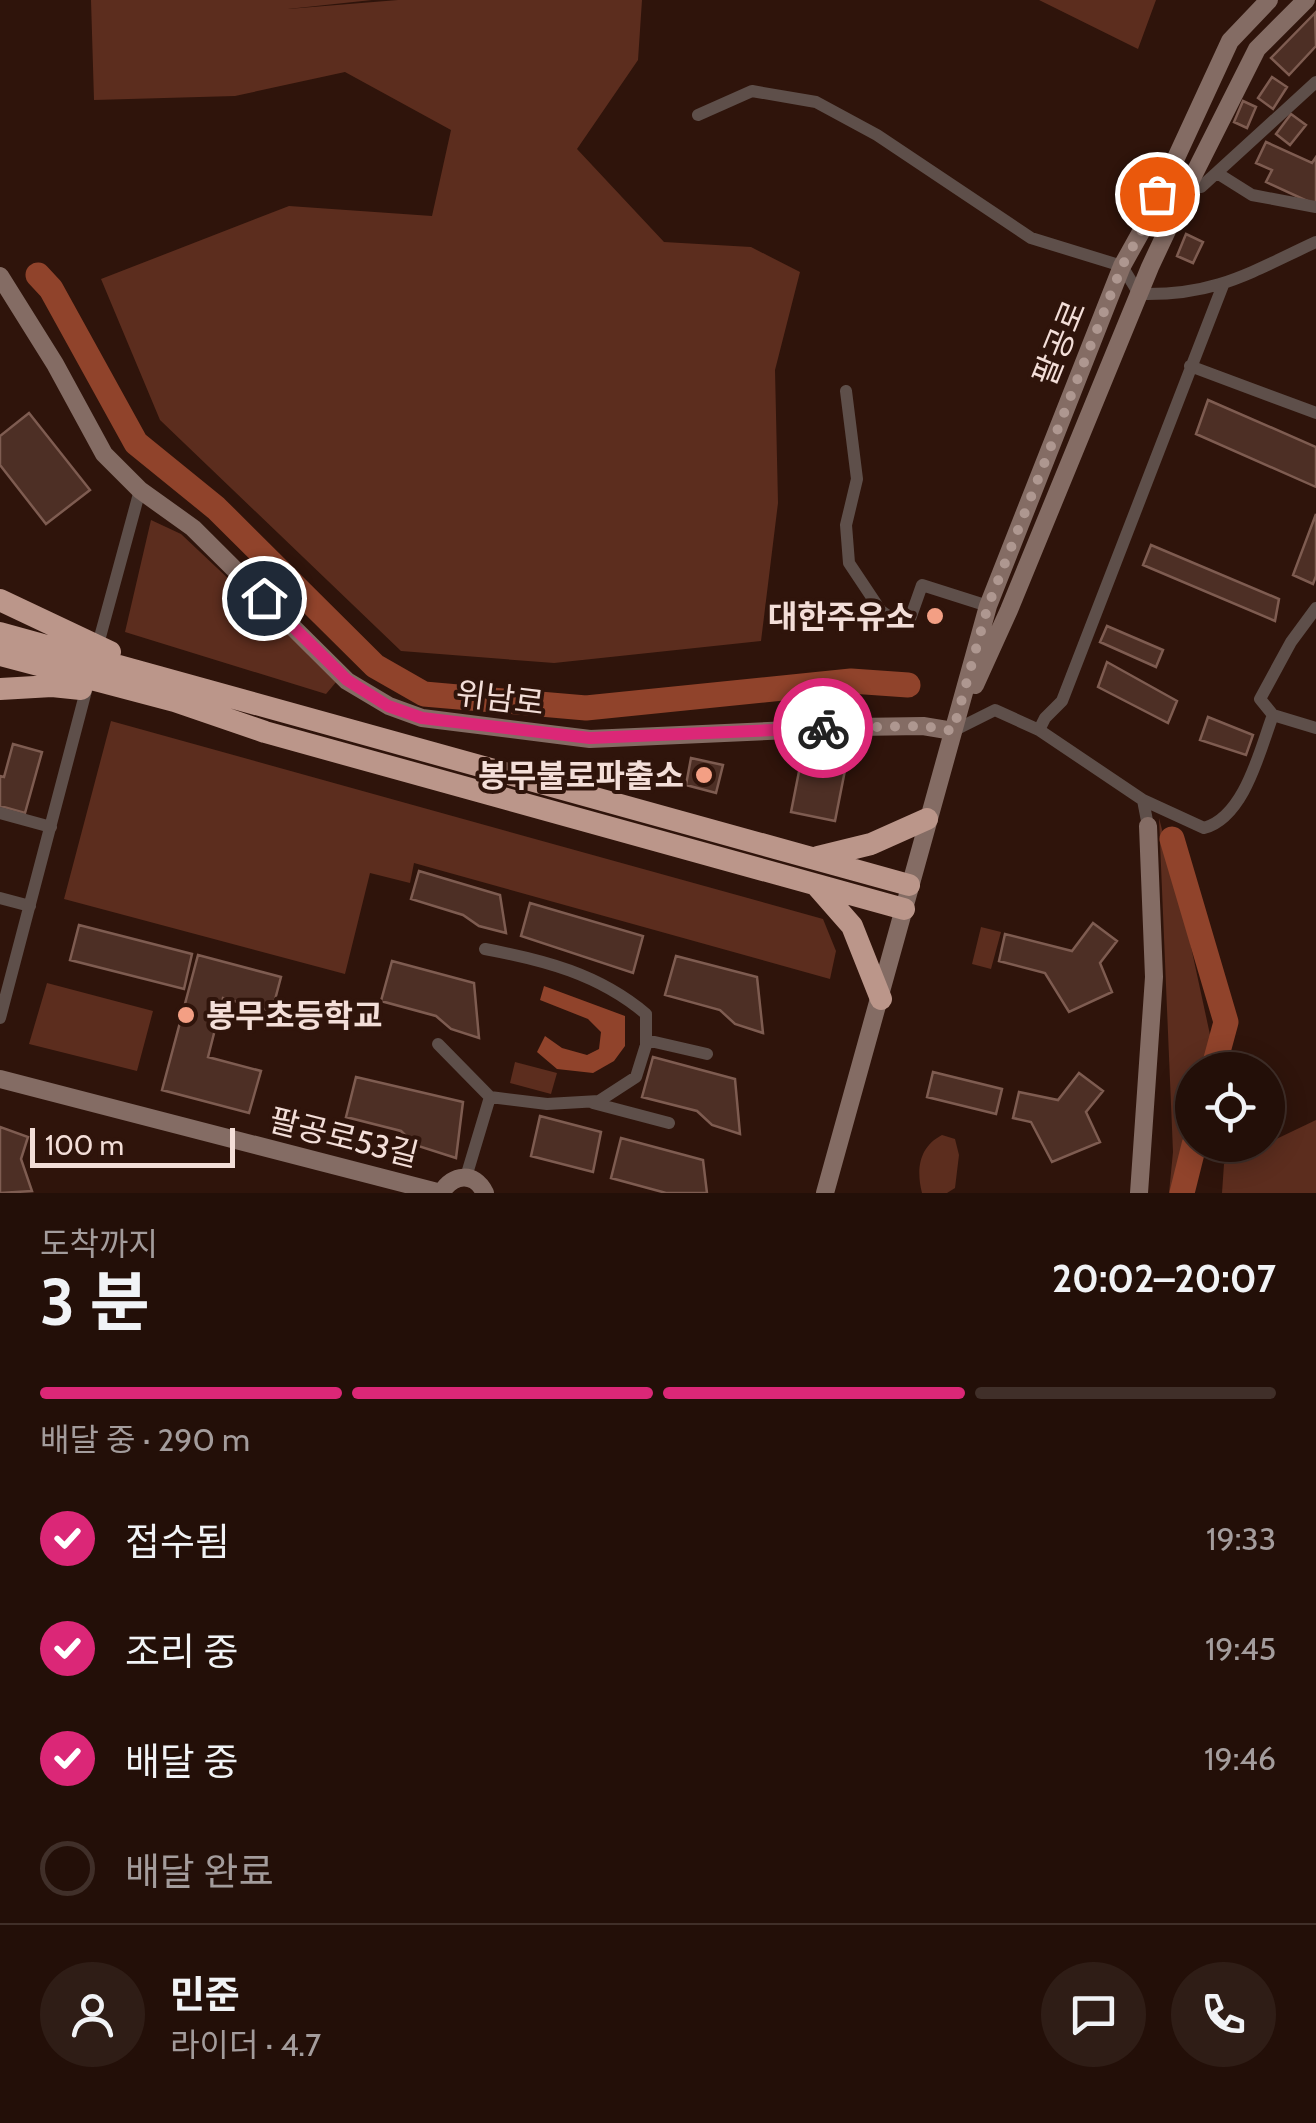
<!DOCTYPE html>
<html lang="ko">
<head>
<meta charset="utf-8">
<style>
	:root { --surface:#230f08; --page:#2f1d16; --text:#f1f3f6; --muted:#a39c9c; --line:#402f29; --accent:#db2777 }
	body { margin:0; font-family:Cabin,"Noto Sans KR",sans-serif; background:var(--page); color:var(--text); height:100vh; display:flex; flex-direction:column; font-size:38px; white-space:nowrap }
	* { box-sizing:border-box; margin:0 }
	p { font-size:32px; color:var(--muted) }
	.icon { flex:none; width:55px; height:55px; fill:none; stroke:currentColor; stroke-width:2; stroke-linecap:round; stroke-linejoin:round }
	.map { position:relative; height:1193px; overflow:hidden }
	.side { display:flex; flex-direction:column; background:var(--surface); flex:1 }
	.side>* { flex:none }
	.tools { position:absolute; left:1175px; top:1052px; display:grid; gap:20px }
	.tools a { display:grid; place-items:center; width:110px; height:110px; border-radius:50%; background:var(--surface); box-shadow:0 5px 25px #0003,0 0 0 2px var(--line); font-size:50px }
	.scale { position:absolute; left:30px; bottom:25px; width:205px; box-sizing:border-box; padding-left:10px; border:5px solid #f3ded8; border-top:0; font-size:28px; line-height:35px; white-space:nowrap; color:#f3ded8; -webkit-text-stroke:8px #2f140b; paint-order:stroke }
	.pin { position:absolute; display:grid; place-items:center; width:85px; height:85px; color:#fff; margin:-42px; border:5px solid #fff; border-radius:50%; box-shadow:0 2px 10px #0007 }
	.courier { position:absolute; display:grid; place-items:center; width:100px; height:100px; margin:-50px; border:8px solid #db2777; border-radius:50%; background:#fff; color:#222; box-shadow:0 2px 12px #0007 }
	.head em { font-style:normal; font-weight:700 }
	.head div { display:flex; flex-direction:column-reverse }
	.head { display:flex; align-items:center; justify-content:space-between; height:170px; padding:0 40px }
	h1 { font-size:65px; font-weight:700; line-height:75px }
	.bar { display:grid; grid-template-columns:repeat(4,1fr); gap:15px 10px; align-content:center; height:120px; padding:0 40px }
	.bar i { height:12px; border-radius:8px; background:var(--line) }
	.bar .active { background:var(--accent) }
	.bar p { grid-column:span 4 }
	.line { display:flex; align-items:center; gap:25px; padding:0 40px; border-top:2px solid var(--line) }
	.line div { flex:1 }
	.round { display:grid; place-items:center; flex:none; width:105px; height:105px; border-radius:52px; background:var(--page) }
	ol { padding:0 40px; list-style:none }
	li { display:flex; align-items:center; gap:30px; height:110px }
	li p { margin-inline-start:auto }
	li .icon { padding:10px; border-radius:50%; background:var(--accent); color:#fff; stroke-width:4 }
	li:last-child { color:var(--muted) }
	li i { width:55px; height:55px; border:5px solid var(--line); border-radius:50% }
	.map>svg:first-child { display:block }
</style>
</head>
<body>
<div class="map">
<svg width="1316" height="1193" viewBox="0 0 1316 1193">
	<rect width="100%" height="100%" fill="#2f140b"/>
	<path fill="#5c2d1e" d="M91 0H372L288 9 398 0H642L638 60 577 149 664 242 751 247 800 272 775 370 778 503 761 641 554 663 401 651 160 420 101 279 289 206 432 216 451 130 345 72 235 96 94 100Z
		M1039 0H1156L1138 49Z
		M151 520 181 534 337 681 326 694 125 632Z
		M111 721 823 919 836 951 830 979 414 863 410 883 370 873 345 974 64 899Z
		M1159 818 1185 919 1212 1044 1208 1070H1192V1145H1199L1193 1193H1169L1173 1152Z
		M981 927 1001 932 991 969 972 964Z
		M47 983 153 1011 137 1071 29 1044Z
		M515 1062 557 1073 551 1094 510 1083Z
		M1316 1120V1193H1222L1224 1164Z
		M942 1135 955 1139 959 1155 955 1188 947 1193H922C916 1169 919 1147 942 1135Z"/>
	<path fill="#90432b" d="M544 986 625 1016V1046L614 1061 593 1073 557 1069 537 1052 545 1036 562 1048 587 1055 599 1049 601 1032 588 1019 540 1000Z"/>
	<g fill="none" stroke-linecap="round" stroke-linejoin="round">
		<path stroke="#90432b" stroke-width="25" d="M38 275 51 289 136 443 216 508 375 666 424 694 586 708 851 681 908 685
			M1172 839 1226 1022 1213 1070
			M1182 1193 1194 1145"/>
	</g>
	<path fill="#4d2f25" stroke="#7e5c51" stroke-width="2.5" d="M1315 13 1316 46 1289 75 1271 58Z
		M1272 77 1287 87 1273 109 1258 98Z
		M1243 101 1256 107 1247 128 1234 122Z
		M1291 114 1306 125 1290 145 1276 134Z
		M1266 142 1312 163 1316 157V205L1266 182 1272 170 1256 163Z
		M1186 234 1203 242 1193 263 1177 256Z
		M1208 400 1316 447V487L1196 434Z
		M29 413 90 490 46 524 0 465V436Z
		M1316 514V576L1313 584 1293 575Z
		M1151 545 1279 599 1275 621 1143 565Z
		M1107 626 1163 650 1156 667 1100 642Z
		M1107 662 1177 701 1168 723 1098 687Z
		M1208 717 1253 735 1246 755 1200 740Z
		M13 744 42 752 25 813 0 806V776L4 777Z
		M804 746 848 755 835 821 791 812Z
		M691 758 723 765 716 793 686 785Z
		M419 871 500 895 506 933 479 926 463 915 411 899Z
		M530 903 643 936 633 973 521 936Z
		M1093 923 1117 941 1100 963 1112 992 1069 1012 1045 973 999 961 1005 934 1072 951Z
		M79 925 192 954 184 989 70 960Z
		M198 955 281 977 272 1011 223 998 208 1057 261 1071 249 1113 162 1090Z
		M676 956 757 977 763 1033 735 1024 720 1010 665 995Z
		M392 961 474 983 479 1038 451 1029 436 1016 381 1001Z
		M653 1057 735 1079 740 1134 712 1125 697 1111 642 1097Z
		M933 1072 1002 1089 996 1114 927 1097Z
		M1079 1073 1103 1091 1086 1112 1100 1142 1052 1162 1031 1122 1013 1118 1019 1092 1058 1100Z
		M356 1077 463 1102 456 1158 415 1145 401 1131 346 1117Z
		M540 1116 601 1132 593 1172 531 1156Z
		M0 1127 28 1137 21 1159 32 1191 0 1193Z
		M621 1138 703 1160 707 1193H666L611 1178Z"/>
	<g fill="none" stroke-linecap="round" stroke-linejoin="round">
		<path stroke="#5e4f4a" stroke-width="12" d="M698 115 752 91 816 102 877 135 1031 238 1122 266 1139 294C1215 296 1249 273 1316 242
			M1217 173 1252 195 1316 207
			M1187 188 1201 187 1316 82
			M1190 366 1316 413
			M846 391 857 479 846 525 849 563 881 611 894 620 910 619 922 585 988 606
			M97 648 140 490
			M1273 715 1260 699 1291 642 1316 608
			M1039 730 1045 718 1062 701 1223 285
			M953 731 995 710 1039 730 1143 800 1148 826
			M1143 800 1204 828C1245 817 1260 749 1273 715L1316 728
			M0 813 51 827
			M0 898 30 906
			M485 949C544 960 599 974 646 1014V1045L636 1077 599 1101 547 1104 490 1097
			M0 1018 87 687
			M646 1040 707 1054
			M438 1044 490 1097 466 1177
			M593 1103 669 1123"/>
		<path stroke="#846c64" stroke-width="18" d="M0 276 55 364 104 454 140 490 193 528 347 681 389 706 422 718 590 739 856 727 923 726 953 731
			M975 685 1009 610 1150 267 1187 188 1257 49 1306 0
			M0 1079 441 1193
			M441 1193C453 1174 474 1171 485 1193
			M825 1193 988 606 1122 266 1146 223 1230 41 1269 0
			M1139 1193 1154 977 1148 826"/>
		<path stroke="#bb968a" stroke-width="22" d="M0 600 110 652
			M0 633 909 885
			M0 655 175 701 265 732 904 909
			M0 689 52 686 81 689
			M818 857 871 844 927 819
			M816 885 852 926 881 999"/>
	</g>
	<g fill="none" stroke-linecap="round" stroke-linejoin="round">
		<path stroke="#ae9790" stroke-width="10" stroke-dasharray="0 18" d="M823 728 923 726 953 731 988 606 1122 266 1146 223 1157 194"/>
		<path stroke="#db2777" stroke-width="12" d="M264 598 347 680 388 706 422 718 590 738 823 728"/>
	</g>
	<g fill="#f39f84" stroke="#2f140b" stroke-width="4">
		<circle cx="935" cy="616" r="10"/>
		<circle cx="704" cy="775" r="10"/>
		<circle cx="186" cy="1015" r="10"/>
	</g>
	<g text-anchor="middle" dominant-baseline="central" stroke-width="8" stroke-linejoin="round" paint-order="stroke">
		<g font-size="32" fill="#f3ded8" stroke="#2f140b">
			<text transform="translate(1059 343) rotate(-68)">팔공로</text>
			<text transform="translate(500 698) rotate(7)">위남로</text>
			<text transform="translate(344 1137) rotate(14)">팔공로53길</text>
		</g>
		<g font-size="32" font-weight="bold" fill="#f3ded8" stroke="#2f140b" text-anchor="end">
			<text x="915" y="616">대한주유소</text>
			<text x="684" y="775">봉무불로파출소</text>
			<text x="206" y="1015" text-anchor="start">봉무초등학교</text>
		</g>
	</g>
</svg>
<div class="tools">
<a><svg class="icon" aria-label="locate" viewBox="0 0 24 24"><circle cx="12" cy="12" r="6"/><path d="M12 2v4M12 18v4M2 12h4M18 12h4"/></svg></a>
</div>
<div class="scale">100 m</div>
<div class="pin" style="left:1157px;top:194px;background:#ea580c"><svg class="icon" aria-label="bag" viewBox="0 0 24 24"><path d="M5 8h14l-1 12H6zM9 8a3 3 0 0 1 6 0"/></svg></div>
<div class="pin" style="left:264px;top:598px;background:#1f2937"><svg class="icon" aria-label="home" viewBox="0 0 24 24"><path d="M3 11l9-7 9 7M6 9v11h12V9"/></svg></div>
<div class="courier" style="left:823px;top:728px"><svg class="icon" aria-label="bike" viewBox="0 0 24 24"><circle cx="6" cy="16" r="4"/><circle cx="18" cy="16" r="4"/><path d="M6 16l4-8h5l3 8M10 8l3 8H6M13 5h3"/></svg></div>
</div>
<section class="side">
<div class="head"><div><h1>3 분</h1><p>도착까지</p></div><em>20:02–20:07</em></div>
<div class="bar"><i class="active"></i><i class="active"></i><i class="active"></i><i></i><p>배달 중 · 290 m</p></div>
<ol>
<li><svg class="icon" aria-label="check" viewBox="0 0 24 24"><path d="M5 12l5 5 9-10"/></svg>접수됨<p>19:33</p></li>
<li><svg class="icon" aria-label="check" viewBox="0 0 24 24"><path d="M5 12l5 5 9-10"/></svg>조리 중<p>19:45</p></li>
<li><svg class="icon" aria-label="check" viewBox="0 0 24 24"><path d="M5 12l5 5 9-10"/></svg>배달 중<p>19:46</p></li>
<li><i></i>배달 완료</li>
</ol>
<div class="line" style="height:180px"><a class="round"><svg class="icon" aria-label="person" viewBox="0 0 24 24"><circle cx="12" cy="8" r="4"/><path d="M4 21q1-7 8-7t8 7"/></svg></a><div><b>민준</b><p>라이더 · 4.7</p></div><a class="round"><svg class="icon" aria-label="chat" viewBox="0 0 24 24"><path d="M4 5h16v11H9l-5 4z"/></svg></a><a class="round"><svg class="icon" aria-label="phone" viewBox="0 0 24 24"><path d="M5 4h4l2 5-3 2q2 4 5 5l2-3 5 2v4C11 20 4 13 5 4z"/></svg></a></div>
</section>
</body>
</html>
